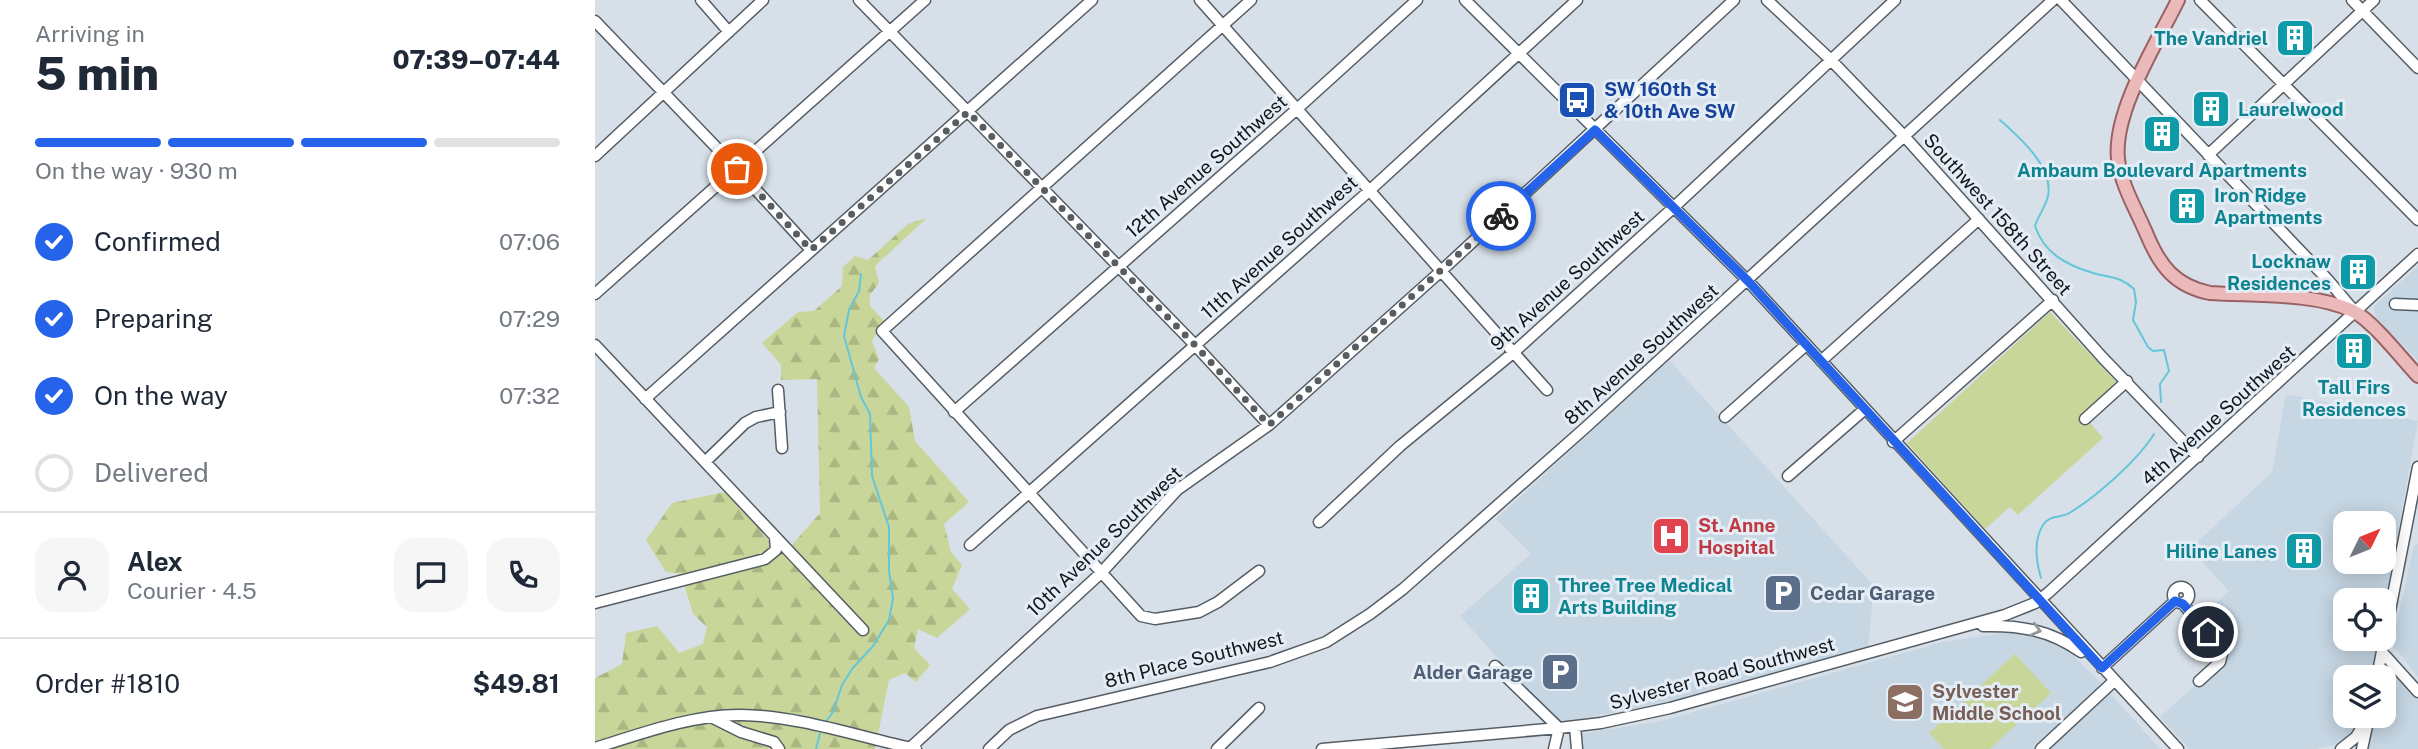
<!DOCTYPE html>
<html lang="en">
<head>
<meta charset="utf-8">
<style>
	:root { --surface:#fff; --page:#f6f6f7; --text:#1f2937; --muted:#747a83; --line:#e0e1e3; --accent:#2563eb }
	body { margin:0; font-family:"Public Sans",sans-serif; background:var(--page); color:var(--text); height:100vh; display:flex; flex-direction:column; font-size:26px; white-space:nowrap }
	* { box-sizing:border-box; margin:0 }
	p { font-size:23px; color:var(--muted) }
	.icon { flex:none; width:38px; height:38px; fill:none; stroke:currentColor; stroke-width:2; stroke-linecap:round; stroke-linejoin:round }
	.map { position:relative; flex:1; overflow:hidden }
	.panel { display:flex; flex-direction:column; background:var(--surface); width:595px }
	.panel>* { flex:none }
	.needle { width:46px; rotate:47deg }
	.fabs { position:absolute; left:1738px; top:511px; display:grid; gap:14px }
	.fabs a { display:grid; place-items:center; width:63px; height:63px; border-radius:14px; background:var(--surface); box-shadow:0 4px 18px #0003; font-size:35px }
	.pin { position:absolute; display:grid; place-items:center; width:60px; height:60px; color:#fff; margin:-30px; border:4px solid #fff; border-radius:50%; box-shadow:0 2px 7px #0007 }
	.courier { position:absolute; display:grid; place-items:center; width:70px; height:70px; margin:-35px; border:5px solid #2563eb; border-radius:50%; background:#fff; color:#222; box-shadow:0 2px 9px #0007 }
	.summary em { font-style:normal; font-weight:800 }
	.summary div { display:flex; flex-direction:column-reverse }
	.summary { display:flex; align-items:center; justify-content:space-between; height:119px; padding:0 35px }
	h1 { font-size:46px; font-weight:800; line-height:52px }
	.bar { display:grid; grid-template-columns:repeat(4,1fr); gap:10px 7px; align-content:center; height:84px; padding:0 35px }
	.bar i { height:9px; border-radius:5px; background:var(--line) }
	.bar .on { background:var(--accent) }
	.bar p { grid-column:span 4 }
	.line { display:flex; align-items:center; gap:18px; padding:0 35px; border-top:2px solid var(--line) }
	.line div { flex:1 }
	.round { display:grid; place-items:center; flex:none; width:74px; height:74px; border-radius:21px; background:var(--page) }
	ol { padding:0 35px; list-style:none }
	li { display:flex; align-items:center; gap:21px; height:77px }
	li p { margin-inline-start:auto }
	li .icon { padding:7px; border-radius:50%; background:var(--accent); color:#fff; stroke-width:4 }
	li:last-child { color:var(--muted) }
	li i { width:38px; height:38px; border:4px solid var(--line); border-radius:50% }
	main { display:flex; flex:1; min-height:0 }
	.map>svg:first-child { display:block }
</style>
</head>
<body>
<main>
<section class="panel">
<div class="summary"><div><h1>5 min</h1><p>Arriving in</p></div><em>07:39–07:44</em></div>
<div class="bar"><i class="on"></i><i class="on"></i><i class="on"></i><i></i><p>On the way · 930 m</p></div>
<ol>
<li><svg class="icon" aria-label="check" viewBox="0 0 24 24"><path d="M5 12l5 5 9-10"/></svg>Confirmed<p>07:06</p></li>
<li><svg class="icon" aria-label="check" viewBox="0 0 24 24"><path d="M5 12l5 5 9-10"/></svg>Preparing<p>07:29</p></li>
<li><svg class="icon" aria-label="check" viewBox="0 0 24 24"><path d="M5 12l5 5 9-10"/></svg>On the way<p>07:32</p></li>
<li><i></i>Delivered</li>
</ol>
<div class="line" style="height:126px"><a class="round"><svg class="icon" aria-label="person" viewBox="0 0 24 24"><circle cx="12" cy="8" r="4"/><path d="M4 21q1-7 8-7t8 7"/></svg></a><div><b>Alex</b><p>Courier · 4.5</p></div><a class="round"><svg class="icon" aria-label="chat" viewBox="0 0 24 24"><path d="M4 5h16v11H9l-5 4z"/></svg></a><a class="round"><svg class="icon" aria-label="phone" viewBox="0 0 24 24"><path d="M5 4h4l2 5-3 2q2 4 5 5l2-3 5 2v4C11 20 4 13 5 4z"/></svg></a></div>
<div class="line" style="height:91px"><div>Order #1810</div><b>$49.81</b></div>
</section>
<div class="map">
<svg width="1823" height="749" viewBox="0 0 1823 749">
	<defs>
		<pattern id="forest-firs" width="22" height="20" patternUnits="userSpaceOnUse" patternTransform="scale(1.75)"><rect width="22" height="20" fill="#c8d699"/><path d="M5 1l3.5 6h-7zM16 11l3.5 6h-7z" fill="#abb783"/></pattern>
	</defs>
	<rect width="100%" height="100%" fill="#d7e0e8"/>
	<path fill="#c6d6e3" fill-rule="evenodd" d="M1823 266V361L1781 317 1779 311 1780 305Z
		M1074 360 1279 586 1273 647 1056 706 961 723 865 616 936 554 901 519Z
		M1691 394 1823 421 1789 608 1788 600H1750V639H1783L1775 677H1750V716H1768L1767 718 1763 728 1749 743 1721 749H1594L1565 717 1640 649 1609 615 1634 591 1595 549 1677 472ZM1750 523H1788V562H1750Z
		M1823 544V677L1797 644 1819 546Z
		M1422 631 1470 648 1506 683 1565 749H988L985 734 1066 721 1348 642Z
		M1790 661 1823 698V749H1772L1779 716H1788V677H1786Z"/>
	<path fill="url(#forest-firs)" d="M332 218 280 266 284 283 275 295V306L289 321 277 341 284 359 279 368 314 407 320 441 374 502 349 524 356 552 367 565 357 589 375 609 342 638 323 629 319 648 335 665 321 682 310 673 294 680 280 749H0V678L27 664 31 633 62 626 84 653 108 644 112 627 98 614 86 574 71 572 51 540 77 503 130 492 188 555 225 513 222 379 186 380V365L167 343 203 312 219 311 247 286 248 267 260 256 273 260 313 224Z"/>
	<path fill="#c8d699" d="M1455 312 1525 386 1490 417 1508 438 1423 515 1415 507 1390 529 1312 443Z
		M1420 654 1456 693 1395 749H1349L1334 733Z"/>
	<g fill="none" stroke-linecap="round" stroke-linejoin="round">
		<path stroke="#64c6da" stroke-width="2" d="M1405 120C1424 137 1459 167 1453 196 1451 206 1443 216 1440 226 1449 253 1471 265 1498 273 1515 278 1525 276 1539 289L1541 302 1538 320 1553 347 1558 351 1569 350 1574 371 1565 384 1566 402
			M1446 578C1441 561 1438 541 1448 525 1455 514 1466 519 1476 512 1502 496 1543 460 1559 434
			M229 724 238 712 247 685 257 669 278 646 294 620 298 598 294 571V527L277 476 275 414 266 397 249 336 254 310 264 291 266 274
			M221 749 226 729"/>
		<defs>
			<path id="minor" d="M106 0 134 32
				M264 0 600 345 674 425
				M605 0 952 390
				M656 0 287 331 546 616 560 619 604 612 623 602 664 571
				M870 0 1153 281 1583 749
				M1172 0 1236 60 1310 137 1507 357 1603 457
				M1466 0 1733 280 1760 312
				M1605 0 1823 220
				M1757 0 1823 68
				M0 21 142 169 216 250
				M1613 155 1779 0
				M0 156 168 0
				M0 294 330 0
				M1800 304 1823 305
				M0 345 268 630
				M1226 361 1384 219
				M183 390 187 448
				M50 399 497 0
				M359 412 702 109 822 0
				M1130 417 1211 345
				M1490 419 1532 381
				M1298 442 1458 300
				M110 462 150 423 161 417 185 412
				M1193 476 1270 409
				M724 522 805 446 918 353 1078 208 1300 0
				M375 545 774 191 982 0
				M1578 595a8 8 0 1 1 16 0a8 8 0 1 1-16 0Z
				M0 603 170 559 181 550 180 537
				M1588 604 1628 650 1625 662 1604 681
				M1388 626C1425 625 1455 630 1486 652
				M1787 652 1823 692
				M900 666 964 728
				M1507 668 1580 601
				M1782 677 1823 467
				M116 717 146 732 179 742 184 749
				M980 726 982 749
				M0 748C45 734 99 714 147 715 205 716 264 737 321 749
				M315 748 506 573 582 490 674 425 845 272 1139 0
				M394 749 414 730 442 716 675 662 731 642 775 614 808 589 990 428 1458 0
				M622 749 664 708
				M727 749 964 728 1006 723 1075 708 1410 615 1440 603 1453 593 1823 254
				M959 749 964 728
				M1446 749 1519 681
				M1746 749 1761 737 1774 716
				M1767 749 1772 726"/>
			<path id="major" d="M1583 0C1562 43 1518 111 1523 159 1526 185 1542 211 1552 235 1565 266 1580 286 1615 293 1658 296 1719 292 1758 311 1778 321 1807 359 1823 376"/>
		</defs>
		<use href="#minor" stroke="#555d64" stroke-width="13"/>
		<use href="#major" stroke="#986265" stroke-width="16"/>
		<use href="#minor" stroke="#fff" stroke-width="10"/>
		<use href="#major" stroke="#ecb9bb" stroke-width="12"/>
	</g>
	<defs><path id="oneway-chevron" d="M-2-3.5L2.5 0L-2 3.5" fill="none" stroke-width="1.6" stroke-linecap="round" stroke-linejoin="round" transform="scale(1.75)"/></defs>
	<use stroke="#959698" href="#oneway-chevron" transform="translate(1441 630) rotate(15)"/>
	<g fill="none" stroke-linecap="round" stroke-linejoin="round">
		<path stroke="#585d61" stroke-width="7" stroke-dasharray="0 12.6" d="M142 169 216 250 373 112 600 345 674 425 906 216"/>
		<path stroke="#2563eb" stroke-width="9" d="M906 216 1000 130 1153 281 1507 668 1580 601 1588 604 1613 632"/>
	</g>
	<defs>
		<symbol id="building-square" viewBox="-11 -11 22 22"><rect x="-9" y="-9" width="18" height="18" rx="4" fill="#0f9aa8" stroke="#e4edf6"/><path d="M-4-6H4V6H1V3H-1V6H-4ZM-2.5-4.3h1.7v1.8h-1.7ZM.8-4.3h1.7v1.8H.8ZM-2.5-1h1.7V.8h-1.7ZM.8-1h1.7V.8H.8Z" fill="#fff"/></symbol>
		<symbol id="bus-square" viewBox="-11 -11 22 22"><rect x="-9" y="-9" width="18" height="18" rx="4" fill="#1a4fb4" stroke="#e4edf6"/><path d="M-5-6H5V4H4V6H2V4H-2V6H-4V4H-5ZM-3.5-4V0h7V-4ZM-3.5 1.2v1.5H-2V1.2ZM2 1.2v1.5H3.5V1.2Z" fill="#fff"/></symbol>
		<symbol id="hospital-square" viewBox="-11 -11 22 22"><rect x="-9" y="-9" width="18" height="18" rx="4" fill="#e0444e" stroke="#e4edf6"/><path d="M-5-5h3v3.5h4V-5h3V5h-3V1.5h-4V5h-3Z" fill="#fff"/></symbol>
		<symbol id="parking-square" viewBox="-11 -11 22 22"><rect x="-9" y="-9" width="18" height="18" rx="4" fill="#5c6f8a" stroke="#e4edf6"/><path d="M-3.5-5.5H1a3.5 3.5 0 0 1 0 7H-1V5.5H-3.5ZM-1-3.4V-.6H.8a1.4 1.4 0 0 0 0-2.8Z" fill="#fff"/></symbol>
		<symbol id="school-square" viewBox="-11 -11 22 22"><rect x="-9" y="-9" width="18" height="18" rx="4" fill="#8d6e63" stroke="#e4edf6"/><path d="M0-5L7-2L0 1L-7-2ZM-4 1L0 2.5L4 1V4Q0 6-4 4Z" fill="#fff"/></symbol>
	</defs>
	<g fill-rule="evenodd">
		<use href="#building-square" x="1678" y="16" width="44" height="44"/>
		<use href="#bus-square" x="960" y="78" width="44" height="44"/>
		<use href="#building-square" x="1594" y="87" width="44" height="44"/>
		<use href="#building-square" x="1545" y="112" width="44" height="44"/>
		<use href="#building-square" x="1570" y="184" width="44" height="44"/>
		<use href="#building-square" x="1741" y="250" width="44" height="44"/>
		<use href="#building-square" x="1737" y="329" width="44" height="44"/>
		<use href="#hospital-square" x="1054" y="514" width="44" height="44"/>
		<use href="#building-square" x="1687" y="529" width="44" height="44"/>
		<use href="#parking-square" x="1166" y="571" width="44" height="44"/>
		<use href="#building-square" x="914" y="574" width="44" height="44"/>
		<use href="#parking-square" x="943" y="650" width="44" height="44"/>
		<use href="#school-square" x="1288" y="680" width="44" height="44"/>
	</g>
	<g text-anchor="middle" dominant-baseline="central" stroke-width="6" stroke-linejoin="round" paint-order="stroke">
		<g font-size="19" font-weight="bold" fill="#0d838f" stroke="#e4edf6" text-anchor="end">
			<text x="1673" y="38">The Vandriel</text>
			<text x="1643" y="109" text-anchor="start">Laurelwood</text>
			<text x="1567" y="170" text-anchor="middle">Ambaum Boulevard Apartments</text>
			<text x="1619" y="195" text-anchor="start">Iron Ridge<tspan x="1619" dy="22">Apartments</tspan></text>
			<text x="1736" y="261">Locknaw<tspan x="1736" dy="22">Residences</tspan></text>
			<text x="1759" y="387" text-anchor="middle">Tall Firs<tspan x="1759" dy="22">Residences</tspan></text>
			<text x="1682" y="551">Hiline Lanes</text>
			<text x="963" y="585" text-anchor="start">Three Tree Medical<tspan x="963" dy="22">Arts Building</tspan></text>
		</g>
		<g font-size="19" font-weight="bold" fill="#164399" stroke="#e4edf6" text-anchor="start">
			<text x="1009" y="89">SW 160th St<tspan x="1009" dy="22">&amp; 10th Ave SW</tspan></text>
		</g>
		<g font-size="19" fill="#131619" stroke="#e4edf6">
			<text transform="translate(611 166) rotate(-41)">12th Avenue Southwest</text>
			<text transform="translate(1403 214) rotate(48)">Southwest 158th Street</text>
			<text transform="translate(684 247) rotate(-42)">11th Avenue Southwest</text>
			<text transform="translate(972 280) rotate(-42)">9th Avenue Southwest</text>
			<text transform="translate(1046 354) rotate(-42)">8th Avenue Southwest</text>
			<text transform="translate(1623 415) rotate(-42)">4th Avenue Southwest</text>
			<text transform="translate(509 541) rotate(-44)">10th Avenue Southwest</text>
			<text transform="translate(599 659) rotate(-14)">8th Place Southwest</text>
			<text transform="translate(1127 673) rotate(-15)">Sylvester Road Southwest</text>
		</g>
		<g font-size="19" font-weight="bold" fill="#be3a42" stroke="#e4edf6" text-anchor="start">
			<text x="1103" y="525">St. Anne<tspan x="1103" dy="22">Hospital</tspan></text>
		</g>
		<g font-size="19" font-weight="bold" fill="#4e5e75" stroke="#e4edf6" text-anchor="start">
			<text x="1215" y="593">Cedar Garage</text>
			<text x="938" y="672" text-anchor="end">Alder Garage</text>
		</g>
		<g font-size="19" font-weight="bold" fill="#785e54" stroke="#e4edf6" text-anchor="start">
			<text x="1337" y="691">Sylvester<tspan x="1337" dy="22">Middle School</tspan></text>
		</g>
	</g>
</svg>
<div class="fabs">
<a><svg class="needle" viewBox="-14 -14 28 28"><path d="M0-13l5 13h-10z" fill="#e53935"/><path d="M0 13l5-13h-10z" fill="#747a83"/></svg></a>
<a><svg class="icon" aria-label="locate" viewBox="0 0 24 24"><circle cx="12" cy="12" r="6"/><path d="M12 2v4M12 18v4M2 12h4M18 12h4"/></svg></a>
<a><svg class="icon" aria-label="layers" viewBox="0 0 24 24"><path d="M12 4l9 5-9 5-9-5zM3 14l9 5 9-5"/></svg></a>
</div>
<div class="pin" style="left:142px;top:169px;background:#ea580c"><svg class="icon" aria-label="bag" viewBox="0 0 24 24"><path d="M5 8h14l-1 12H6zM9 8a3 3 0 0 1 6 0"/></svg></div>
<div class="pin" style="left:1613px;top:632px;background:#1f2937"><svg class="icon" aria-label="home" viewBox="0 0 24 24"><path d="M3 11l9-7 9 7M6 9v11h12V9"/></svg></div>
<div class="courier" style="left:906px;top:216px"><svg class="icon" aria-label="bike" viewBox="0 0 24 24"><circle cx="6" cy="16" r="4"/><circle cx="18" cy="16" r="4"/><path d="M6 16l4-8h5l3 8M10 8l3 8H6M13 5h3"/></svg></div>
</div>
</main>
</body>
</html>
